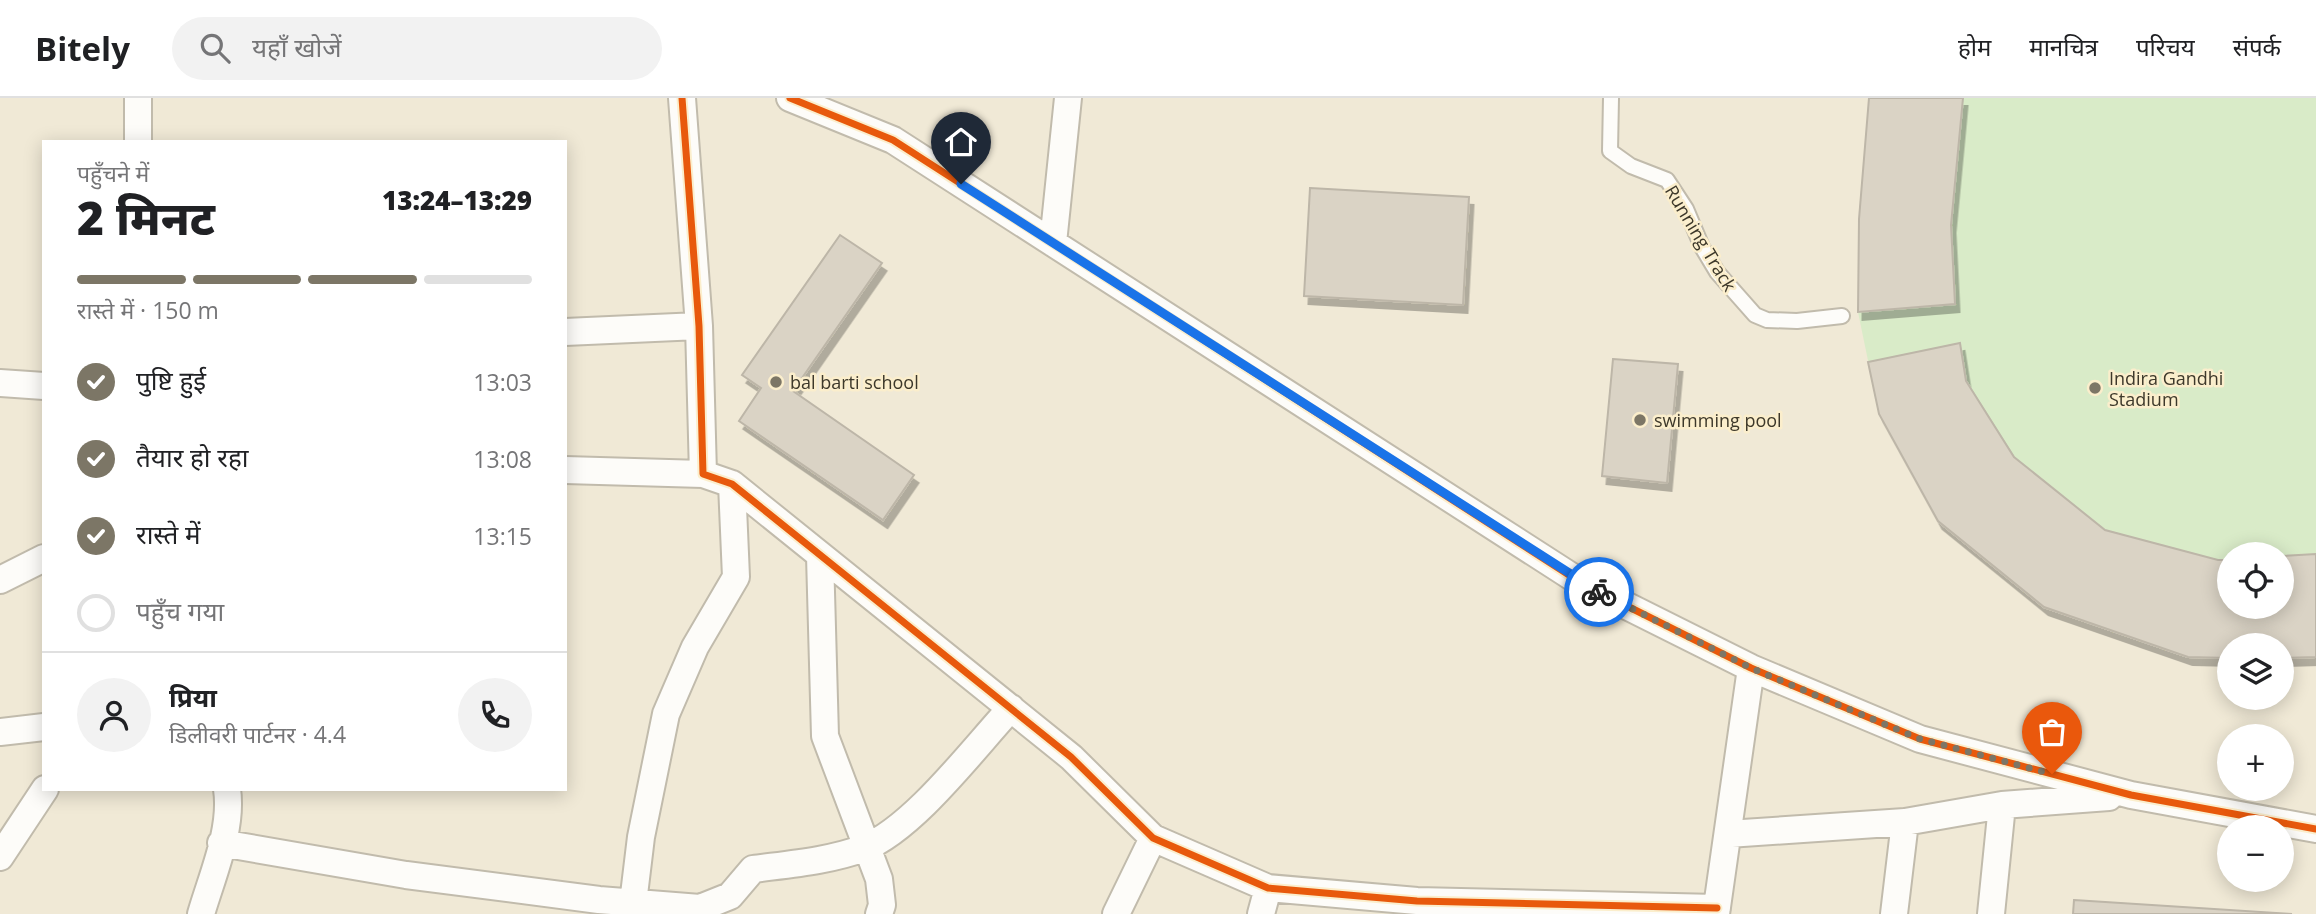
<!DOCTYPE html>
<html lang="hi">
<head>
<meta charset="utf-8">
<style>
	:root { --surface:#fff; --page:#f2f2f2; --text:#202124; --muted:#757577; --line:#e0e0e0; --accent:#7c7666 }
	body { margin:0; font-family:"Open Sans","Noto Sans Devanagari",sans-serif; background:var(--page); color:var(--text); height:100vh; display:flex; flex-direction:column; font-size:26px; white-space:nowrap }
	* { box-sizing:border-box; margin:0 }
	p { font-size:23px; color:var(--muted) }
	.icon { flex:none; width:38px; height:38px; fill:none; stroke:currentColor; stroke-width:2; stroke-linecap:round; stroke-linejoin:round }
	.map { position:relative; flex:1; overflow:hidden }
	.sheet { position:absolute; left:42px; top:42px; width:525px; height:651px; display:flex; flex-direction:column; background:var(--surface); border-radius:0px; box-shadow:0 4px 18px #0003 }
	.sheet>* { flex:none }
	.tools { position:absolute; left:2217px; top:444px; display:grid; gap:14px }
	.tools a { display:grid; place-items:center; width:77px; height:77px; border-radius:50%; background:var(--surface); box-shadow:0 4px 18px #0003; font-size:35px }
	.pin { position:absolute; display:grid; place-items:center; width:60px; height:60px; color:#fff; margin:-72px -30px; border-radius:50% 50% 50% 0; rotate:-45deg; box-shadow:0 0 7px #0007 }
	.pin .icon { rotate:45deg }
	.courier { position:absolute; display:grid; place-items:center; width:70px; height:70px; margin:-35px; border:5px solid #1a73e8; border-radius:50%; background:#fff; color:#222; box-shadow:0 2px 9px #0007 }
	.headline em { font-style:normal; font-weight:800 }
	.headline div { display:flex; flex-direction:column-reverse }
	.headline { display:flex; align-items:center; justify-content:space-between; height:119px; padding:0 35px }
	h1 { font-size:46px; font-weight:800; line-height:52px }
	.bar { display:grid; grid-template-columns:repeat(4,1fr); gap:10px 7px; align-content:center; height:84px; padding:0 35px }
	.bar i { height:9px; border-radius:5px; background:var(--line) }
	.bar .current { background:var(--accent) }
	.bar p { grid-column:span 4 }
	.line { display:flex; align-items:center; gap:18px; padding:0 35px; border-top:2px solid var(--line) }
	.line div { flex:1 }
	.round { display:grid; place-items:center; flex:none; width:74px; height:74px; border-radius:37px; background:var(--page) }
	ol { padding:0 35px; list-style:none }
	li { display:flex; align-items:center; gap:21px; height:77px }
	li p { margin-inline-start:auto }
	li .icon { padding:7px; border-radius:50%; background:var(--accent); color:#fff; stroke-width:4 }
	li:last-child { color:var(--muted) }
	li i { width:38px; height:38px; border:4px solid var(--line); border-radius:50% }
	header { display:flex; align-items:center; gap:42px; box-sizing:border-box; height:98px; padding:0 35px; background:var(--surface); border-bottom:2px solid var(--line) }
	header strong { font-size:33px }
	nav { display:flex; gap:38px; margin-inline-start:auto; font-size:24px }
	.search { width:490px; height:63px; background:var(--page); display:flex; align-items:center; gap:18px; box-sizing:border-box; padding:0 24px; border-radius:38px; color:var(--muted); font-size:26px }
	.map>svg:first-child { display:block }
</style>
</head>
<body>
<header>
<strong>Bitely</strong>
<div class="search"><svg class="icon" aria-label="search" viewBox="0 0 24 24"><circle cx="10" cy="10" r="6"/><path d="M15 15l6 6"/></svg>यहाँ खोजें</div>
<nav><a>होम</a><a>मानचित्र</a><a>परिचय</a><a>संपर्क</a></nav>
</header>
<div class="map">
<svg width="2316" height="816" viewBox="0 0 2316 816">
	<defs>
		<filter id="shadow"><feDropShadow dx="4.5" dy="8" stdDeviation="0" flood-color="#0004"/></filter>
	</defs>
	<rect width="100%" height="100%" fill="#f0e9d6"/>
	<path fill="#d9ebc8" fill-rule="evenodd" d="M1869 0H2316V559L2282 560V548L1879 316 1858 214 1859 121ZM2230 457H2282V509H2230Z"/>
	<path fill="#dad3c5" stroke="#bdb6a8" stroke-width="2" filter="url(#shadow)" d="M1869 0H1963L1951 127 1955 206 1858 214 1859 121Z
		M1310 90 1469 99 1463 207 1304 198Z
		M840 137 882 165 793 293 914 377 883 422 739 323 761 290 742 277Z
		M1960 245 1966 283 2014 359 2105 432 2218 462H2230V509H2282V458L2316 456V559L2282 560V548H2230V560L2188 559 2044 509 1938 423 1879 316 1868 264Z
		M1613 261 1678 266 1667 385 1602 378Z
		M2074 802 2292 816H2073Z"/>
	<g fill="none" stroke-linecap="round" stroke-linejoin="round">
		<defs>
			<path id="lane" d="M1611 0 1610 53 1631 68 1667 82 1686 111 1702 149 1717 174 1755 217 1767 222 1797 223 1842 218"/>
			<path id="street" d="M682 0 699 228 703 376 732 386 1071 659 1153 740 1268 790 1417 803 1717 810
				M790 0 893 42 1583 486 1751 570 1920 641 2131 697 2316 731
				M138 44V0
				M1053 145 1068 0
				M565 234 699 228
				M0 285 44 288
				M565 372 703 376
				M820 458 825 638 879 781 882 807 879 816
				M0 482 44 460
				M0 634 44 629
				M1728 736 1905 724 2002 707 2109 699
				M221 745 406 777 599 802 700 810 730 798 753 771C791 766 829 763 864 750 914 730 973 651 1011 610
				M0 759 45 691
				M633 805 641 739 666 616 695 549 736 479 732 386
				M201 816C212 778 233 731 227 691
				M1116 816 1153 740
				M1261 816 1268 790
				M1716 816 1751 570
				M1894 816 1905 724
				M1991 816 2002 707"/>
		</defs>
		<use href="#lane" stroke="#c1bbac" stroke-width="18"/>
		<use href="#street" stroke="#c1bbac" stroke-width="30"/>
		<use href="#lane" stroke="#fdfcf9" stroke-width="14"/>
		<use href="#street" stroke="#fdfcf9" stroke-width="26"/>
		<defs>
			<path id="cycleway" d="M682 0 699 228 703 376 732 386 1071 659 1153 740 1268 790 1417 803 1717 810
				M790 0 893 42 1583 486 1751 570 1920 641 2131 697 2316 731"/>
		</defs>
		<use href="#cycleway" stroke="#fbeecc" stroke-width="11"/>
		<use href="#cycleway" stroke="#e8590c" stroke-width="7"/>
	</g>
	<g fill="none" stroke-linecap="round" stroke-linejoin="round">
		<path stroke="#7c7666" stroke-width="7" stroke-dasharray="0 12.6" d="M1599 494 1751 570 1920 641 2052 676"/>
		<path stroke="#1a73e8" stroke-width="9" d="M961 86 1599 494"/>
	</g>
	<g fill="#7c7666" stroke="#fbeecc" stroke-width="2.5">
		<circle cx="776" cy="284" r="7"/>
		<circle cx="2095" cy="290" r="7"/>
		<circle cx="1640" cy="322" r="7"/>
	</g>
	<g text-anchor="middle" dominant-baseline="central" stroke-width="5" stroke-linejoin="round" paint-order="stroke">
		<g font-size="18" fill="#3d382a" stroke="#fbeecc">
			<text transform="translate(1701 140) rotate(59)">Running Track</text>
		</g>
		<g font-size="18" fill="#3d382a" stroke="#fbeecc" text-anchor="start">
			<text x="2109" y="280">Indira Gandhi<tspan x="2109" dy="21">Stadium</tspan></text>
			<text x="790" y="284">bal barti school</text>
			<text x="1654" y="322">swimming pool</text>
		</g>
	</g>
</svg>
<div class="tools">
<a><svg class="icon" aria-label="locate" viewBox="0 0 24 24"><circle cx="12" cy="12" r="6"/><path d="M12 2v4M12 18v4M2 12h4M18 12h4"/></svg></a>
<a><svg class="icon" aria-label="layers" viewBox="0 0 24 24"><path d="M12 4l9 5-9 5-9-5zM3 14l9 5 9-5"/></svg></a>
<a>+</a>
<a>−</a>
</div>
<div class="pin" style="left:2052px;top:676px;background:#ea580c"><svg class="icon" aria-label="bag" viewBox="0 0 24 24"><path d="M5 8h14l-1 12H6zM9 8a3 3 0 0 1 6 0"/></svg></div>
<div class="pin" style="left:961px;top:86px;background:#1f2937"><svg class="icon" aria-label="home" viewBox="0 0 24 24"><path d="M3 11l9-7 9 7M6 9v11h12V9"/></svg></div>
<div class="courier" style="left:1599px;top:494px"><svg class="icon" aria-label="bike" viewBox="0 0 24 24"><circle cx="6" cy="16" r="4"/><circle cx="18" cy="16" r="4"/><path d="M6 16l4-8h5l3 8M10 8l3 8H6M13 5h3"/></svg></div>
<section class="sheet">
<div class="headline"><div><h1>2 मिनट</h1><p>पहुँचने में</p></div><em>13:24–13:29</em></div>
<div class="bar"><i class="current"></i><i class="current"></i><i class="current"></i><i></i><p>रास्ते में · 150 m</p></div>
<ol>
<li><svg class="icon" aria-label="check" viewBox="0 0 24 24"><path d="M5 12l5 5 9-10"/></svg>पुष्टि हुई<p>13:03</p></li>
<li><svg class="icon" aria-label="check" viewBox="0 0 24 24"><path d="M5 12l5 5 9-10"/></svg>तैयार हो रहा<p>13:08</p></li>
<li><svg class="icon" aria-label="check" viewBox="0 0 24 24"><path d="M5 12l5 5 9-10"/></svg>रास्ते में<p>13:15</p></li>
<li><i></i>पहुँच गया</li>
</ol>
<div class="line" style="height:126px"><a class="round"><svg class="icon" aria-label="person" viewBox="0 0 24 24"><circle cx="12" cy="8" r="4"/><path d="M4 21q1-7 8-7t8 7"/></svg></a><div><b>प्रिया</b><p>डिलीवरी पार्टनर · 4.4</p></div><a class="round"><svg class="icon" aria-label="phone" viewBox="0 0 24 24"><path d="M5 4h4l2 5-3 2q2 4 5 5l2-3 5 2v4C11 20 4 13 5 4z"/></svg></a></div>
</section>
</div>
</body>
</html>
